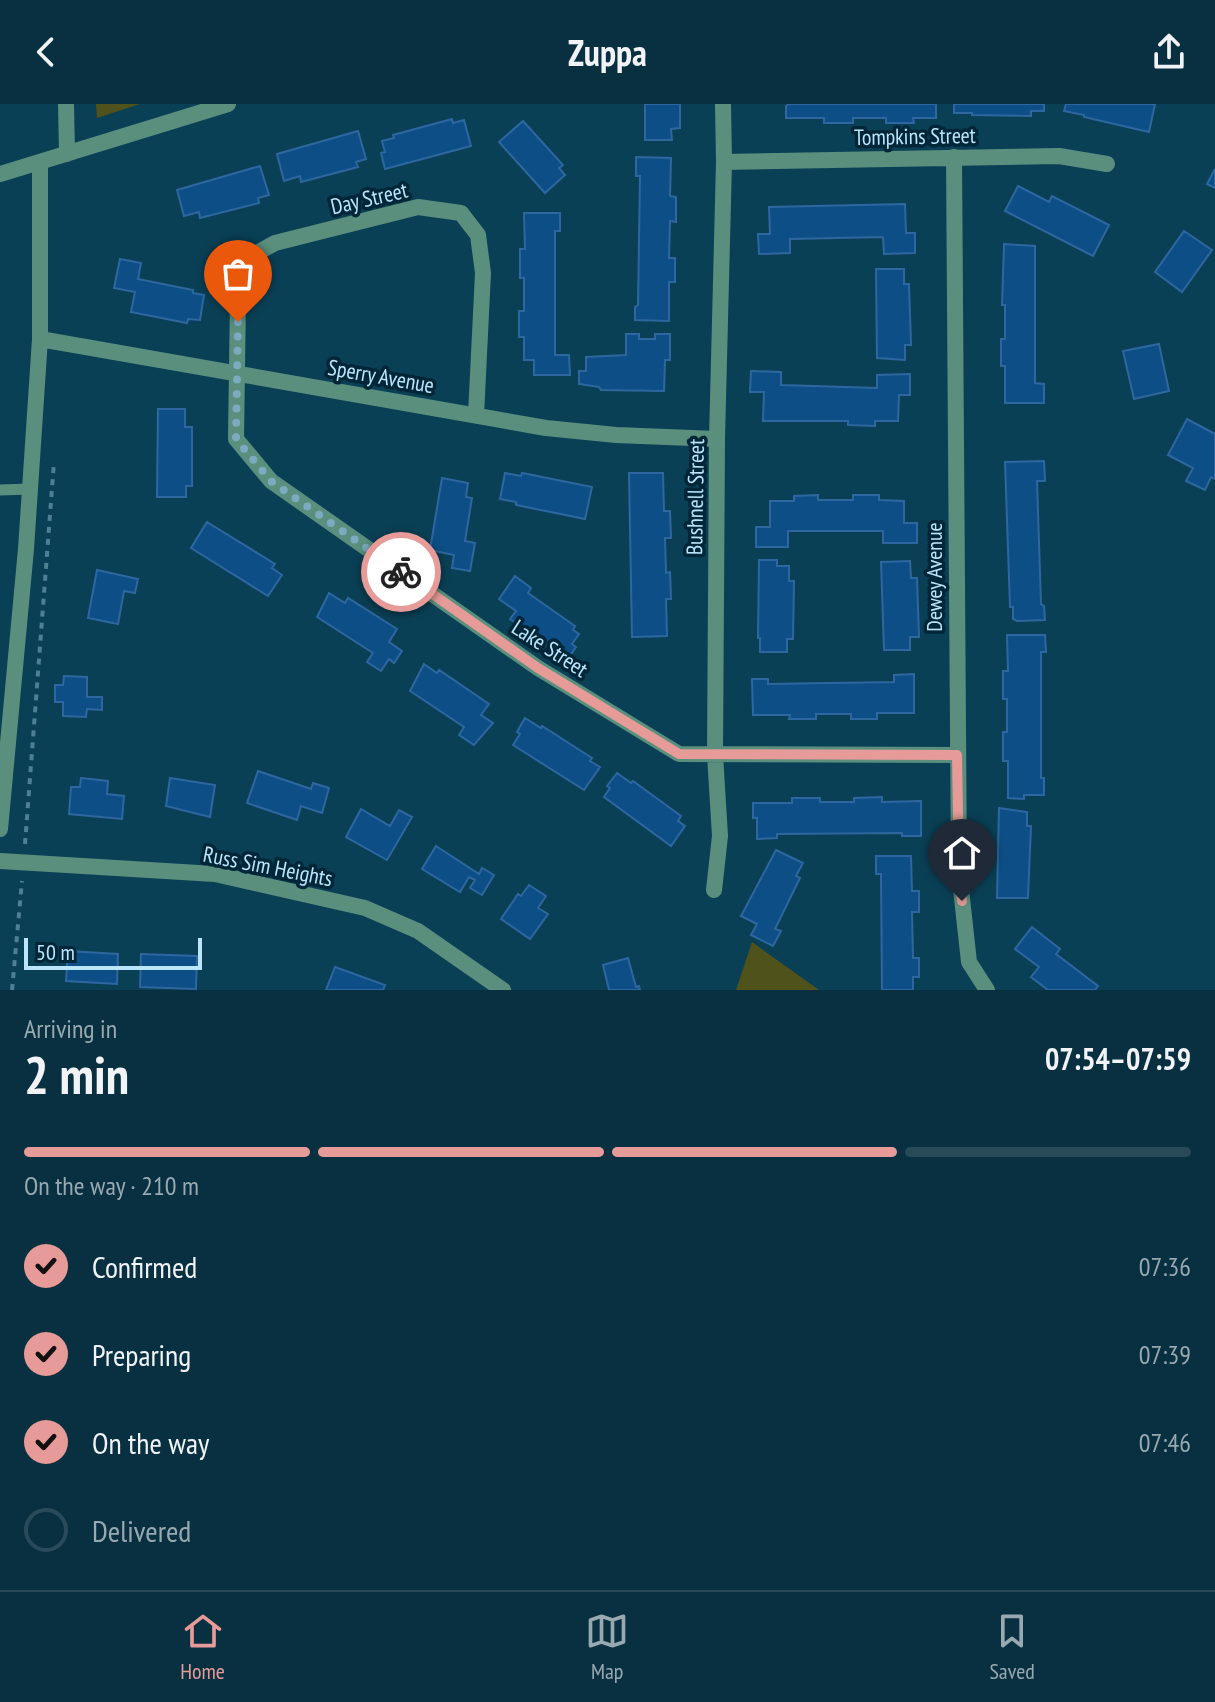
<!DOCTYPE html>
<html lang="en">
<head>
<meta charset="utf-8">
<style>
	:root { --surface:#083040; --page:#113847; --text:#f1f3f6; --muted:#98a9b1; --line:#294b59; --accent:#e69b98 }
	body { margin:0; font-family:"PT Sans Narrow",sans-serif; background:var(--page); color:var(--text); height:100vh; display:flex; flex-direction:column; font-size:30px; white-space:nowrap }
	* { box-sizing:border-box; margin:0 }
	p { font-size:26px; color:var(--muted) }
	.icon { flex:none; width:44px; height:44px; fill:none; stroke:currentColor; stroke-width:2; stroke-linecap:round; stroke-linejoin:round }
	.map { position:relative; height:886px; overflow:hidden }
	.side { display:flex; flex-direction:column; background:var(--surface); flex:1 }
	.side>* { flex:none }
	.scale { position:absolute; left:24px; bottom:20px; width:178px; box-sizing:border-box; padding-left:8px; border:4px solid #bae5fb; border-top:0; font-size:22px; line-height:28px; white-space:nowrap; color:#bae5fb; -webkit-text-stroke:6px #002637; paint-order:stroke }
	.pin { position:absolute; display:grid; place-items:center; width:68px; height:68px; color:#fff; margin:-82px -34px; border-radius:50% 50% 50% 0; rotate:-45deg; box-shadow:0 0 8px #0007 }
	.pin .icon { rotate:45deg }
	.courier { position:absolute; display:grid; place-items:center; width:80px; height:80px; margin:-40px; border:6px solid #e69b98; border-radius:50%; background:#fff; color:#222; box-shadow:0 2px 10px #0007 }
	.summary em { font-style:normal; font-weight:600 }
	.summary div { display:flex; flex-direction:column-reverse }
	.summary { display:flex; align-items:center; justify-content:space-between; height:136px; padding:0 24px }
	h1 { font-size:52px; font-weight:600; line-height:60px }
	.bar { display:grid; grid-template-columns:repeat(4,1fr); gap:12px 8px; align-content:center; height:96px; padding:0 24px }
	.bar i { height:10px; border-radius:6px; background:var(--line) }
	.bar .on { background:var(--accent) }
	.bar p { grid-column:span 4 }
	ol { padding:0 24px; list-style:none }
	li { display:flex; align-items:center; gap:24px; height:88px }
	li p { margin-inline-start:auto }
	li .icon { padding:8px; border-radius:50%; background:var(--accent); color:#111; stroke-width:4 }
	li:last-child { color:var(--muted) }
	li i { width:44px; height:44px; border:4px solid var(--line); border-radius:50% }
	header { display:flex; justify-content:space-between; align-items:center; height:104px; padding:0 24px; background:var(--surface); font-size:36px; font-weight:600 }
	.dock { display:flex; justify-content:space-around; align-items:center; height:112px; border-top:2px solid var(--line); background:var(--surface); font-size:22px; color:var(--muted) }
	.dock a { display:grid; justify-items:center; gap:4px }
	.dock .on { color:var(--accent) }
	.map>svg:first-child { display:block }
</style>
</head>
<body>
<header><svg class="icon" aria-label="back" viewBox="0 0 24 24"><path d="M15 5l-7 7 7 7"/></svg>Zuppa<svg class="icon" aria-label="share" viewBox="0 0 24 24"><path d="M12 15V3M7 8l5-5 5 5M5 13v7h14v-7"/></svg></header>
<div class="map">
<svg width="1215" height="886" viewBox="0 0 1215 886">
	<rect width="100%" height="100%" fill="#0a4056"/>
	<path fill="#50521b" d="M96 0H140L97 14Z
		M752 838 819 886H736Z"/>
	<path fill="#0d4e86" stroke="#2e679f" stroke-width="2" d="M645 0H680V24L671 25 672 36H645Z
		M789 0H936V14H913L914 19H886V14H853V19H824V14H786V2Z
		M954 0H1044V7H1031V12L972 11V9H954Z
		M1066 0H1155L1149 28 1084 13V11L1064 7Z
		M452 15 453 19 464 16 471 42 385 65 381 49 385 48 382 37 394 34 393 31Z
		M523 17 563 61 559 64 565 71 545 89 499 38Z
		M358 27 366 55 356 58 358 63 301 78 300 72 284 77 277 50Z
		M636 53 671 54 670 92 676 93V118L670 117 669 154H675V178H669V217L635 216V203L638 201 640 72H636Z
		M260 62 269 91 258 94 259 99 200 114 199 108 184 112 177 86Z
		M1215 65V84L1207 80Z
		M1018 82 1049 98 1052 92 1109 121 1093 152 1005 107Z
		M905 100 906 129H915V149L884 150 883 133 790 135V149L759 150 758 130H770L769 103Z
		M524 109H560V127H555V251H569L570 271H534V256H524V233H519V207H524V174H520V145H525Z
		M1184 127 1212 146 1182 188 1155 168Z
		M1004 140 1035 142V279L1044 280V299H1005V262H1001V235H1005V201H1002Z
		M120 155 141 159 138 175 193 186V189L204 191 200 216 188 215 187 219 131 208 135 188 114 184Z
		M876 165H904V180H909L911 241H905V256L877 254Z
		M626 230H639V235H655V230H670V256H665L664 287 601 286 599 283 579 280V267H586V253L626 251Z
		M1159 240 1169 287 1134 295 1123 247Z
		M751 267 781 268V281L877 284V271L910 270V291H899L898 317H875V322L848 321V317H763L764 288H750Z
		M158 305H185V323H192V382H186V393H157Z
		M1187 315 1215 330V375L1211 373 1205 386 1186 377 1193 364 1168 351Z
		M1044 357 1045 377H1037L1041 500 1044 502 1045 516 1017 517 1013 515V503H1010L1005 358Z
		M505 369 521 372 522 369 592 383 585 415 516 401V398L500 395Z
		M629 369H663L664 407H670L671 434H665L666 469 670 468 671 495H666L667 532 632 533Z
		M442 374 468 379 466 393 472 394 465 437 475 439 470 467 452 464 454 451 430 446Z
		M818 391V396H853V391H879V396L904 397V419H917V439H883V427H788V443H756V423H770V397H794V392Z
		M207 418 275 460 272 464 282 471 268 492 191 444Z
		M759 456H777V462H789V477H794L793 535H787V548H760V534H758Z
		M910 457 911 474H917L919 533H910V546H884L881 458Z
		M97 466 138 475 135 489 124 487 118 520 88 514Z
		M515 472 531 484 528 489 575 522 573 526 579 530 572 540 576 543 567 556 510 515 516 507 499 495Z
		M329 489 345 499 348 494 397 525 389 538 402 547 394 559 389 555 381 567 367 558 373 549 317 513Z
		M1007 531H1045L1046 548H1041V674H1044V691H1024V695L1008 694V657H1003V628H1007V595H1003V567H1008Z
		M424 560 437 569 439 566 489 600 481 611 493 619 474 641 459 631 464 623 410 587Z
		M914 570V609H877V615H851V610H816V615H789L790 611H753L752 575H768V580L894 578V571Z
		M64 572 87 573V593H102V606L87 605 86 613 63 612V598H55V581H63Z
		M525 614 541 624 542 622 592 654 590 657 600 663 584 686 513 641 520 630 517 628Z
		M258 667 311 685 313 679 329 684 322 709 301 702 297 716 247 699Z
		M617 669 631 679 633 677 681 712 678 717 685 722 671 742 604 693 610 684 607 682Z
		M81 674 108 677 107 690 124 692 122 715 69 710 71 683H80Z
		M170 674 215 681 210 713 166 702Z
		M882 693V698L921 697V732H902V729L777 730V734L757 735V714H753V699H792V694H820V698H854V694Z
		M999 704 1027 708V722H1031L1028 794H997Z
		M361 705 390 722 399 706 412 713 387 756 346 733Z
		M436 742 479 770 482 764 494 771 482 791 470 784 475 776 469 773 460 788 422 765Z
		M776 746 803 759 796 772 800 774 775 825 781 827 773 842 751 831 757 820 741 812Z
		M876 752H911L912 787H919V808H912L913 854H919V873H913V886H882L881 770H876Z
		M529 781 546 792 538 804 548 810 530 835 501 815 518 790 521 792Z
		M1032 823 1060 845 1056 850 1098 882 1095 886H1048L1031 873 1039 863 1015 845Z
		M68 847 118 850 117 880 66 877Z
		M141 850 197 852 196 885 140 883Z
		M628 854 636 883 639 882 640 886H609L603 861Z
		M335 863 385 881 383 886H326Z"/>
	<g fill="none" stroke-linecap="round" stroke-linejoin="round">
		<path stroke="#4d7f95" stroke-width="4" stroke-dasharray="6 6" stroke-linecap="butt" d="M25 740 54 358
			M12 886 22 777"/>
		<path stroke="#5a8f7d" stroke-width="11" d="M0 386 30 385"/>
		<path stroke="#5a8f7d" stroke-width="16" d="M66 0 67 50
			M954 53 959 767 969 858 987 886
			M724 58 1059 52 1107 60
			M0 70 228 0
			M40 235 546 324 616 331 717 335
			M476 311 483 169 478 131 461 109 418 103 275 139 248 154 238 193 236 335 271 377 538 564 679 650 957 651
			M0 725 26 445 40 235V58
			M0 757 215 770 365 804 418 827 503 886
			M714 786 720 732 715 651 717 335 724 58 723 0"/>
	</g>
	<g fill="none" stroke-linecap="round" stroke-linejoin="round">
		<path stroke="#7cabc1" stroke-width="8" stroke-dasharray="0 14.4" d="M238 218 236 335 271 377 401 468"/>
		<path stroke="#e69b98" stroke-width="10" d="M401 468 538 564 679 650 957 651 959 767 962 797"/>
	</g>
	<g text-anchor="middle" dominant-baseline="central" stroke-width="7" stroke-linejoin="round" paint-order="stroke">
		<g font-size="22" fill="#bae5fb" stroke="#002637">
			<text transform="translate(915 32) rotate(-1)">Tompkins Street</text>
			<text transform="translate(369 94) rotate(-13)">Day Street</text>
			<text transform="translate(381 272) rotate(10)">Sperry Avenue</text>
			<text transform="translate(695 393) rotate(-89)">Bushnell Street</text>
			<text transform="translate(934 473) rotate(-90)">Dewey Avenue</text>
			<text transform="translate(550 544) rotate(33)">Lake Street</text>
			<text transform="translate(268 762) rotate(11)">Russ Sim Heights</text>
		</g>
	</g>
</svg>
<div class="scale">50 m</div>
<div class="pin" style="left:238px;top:218px;background:#ea580c"><svg class="icon" aria-label="bag" viewBox="0 0 24 24"><path d="M5 8h14l-1 12H6zM9 8a3 3 0 0 1 6 0"/></svg></div>
<div class="pin" style="left:962px;top:797px;background:#1f2937"><svg class="icon" aria-label="home" viewBox="0 0 24 24"><path d="M3 11l9-7 9 7M6 9v11h12V9"/></svg></div>
<div class="courier" style="left:401px;top:468px"><svg class="icon" aria-label="bike" viewBox="0 0 24 24"><circle cx="6" cy="16" r="4"/><circle cx="18" cy="16" r="4"/><path d="M6 16l4-8h5l3 8M10 8l3 8H6M13 5h3"/></svg></div>
</div>
<section class="side">
<div class="summary"><div><h1>2 min</h1><p>Arriving in</p></div><em>07:54–07:59</em></div>
<div class="bar"><i class="on"></i><i class="on"></i><i class="on"></i><i></i><p>On the way · 210 m</p></div>
<ol>
<li><svg class="icon" aria-label="check" viewBox="0 0 24 24"><path d="M5 12l5 5 9-10"/></svg>Confirmed<p>07:36</p></li>
<li><svg class="icon" aria-label="check" viewBox="0 0 24 24"><path d="M5 12l5 5 9-10"/></svg>Preparing<p>07:39</p></li>
<li><svg class="icon" aria-label="check" viewBox="0 0 24 24"><path d="M5 12l5 5 9-10"/></svg>On the way<p>07:46</p></li>
<li><i></i>Delivered</li>
</ol>
</section>
<nav class="dock">
<a class="on"><svg class="icon" aria-label="home" viewBox="0 0 24 24"><path d="M3 11l9-7 9 7M6 9v11h12V9"/></svg>Home</a>
<a><svg class="icon" aria-label="map" viewBox="0 0 24 24"><path d="M3 6l6-2 6 2 6-2v14l-6 2-6-2-6 2zM9 4v14M15 6v14"/></svg>Map</a>
<a><svg class="icon" aria-label="saved" viewBox="0 0 24 24"><path d="M7 4h10v16l-5-4-5 4z"/></svg>Saved</a>
</nav>
</body>
</html>
